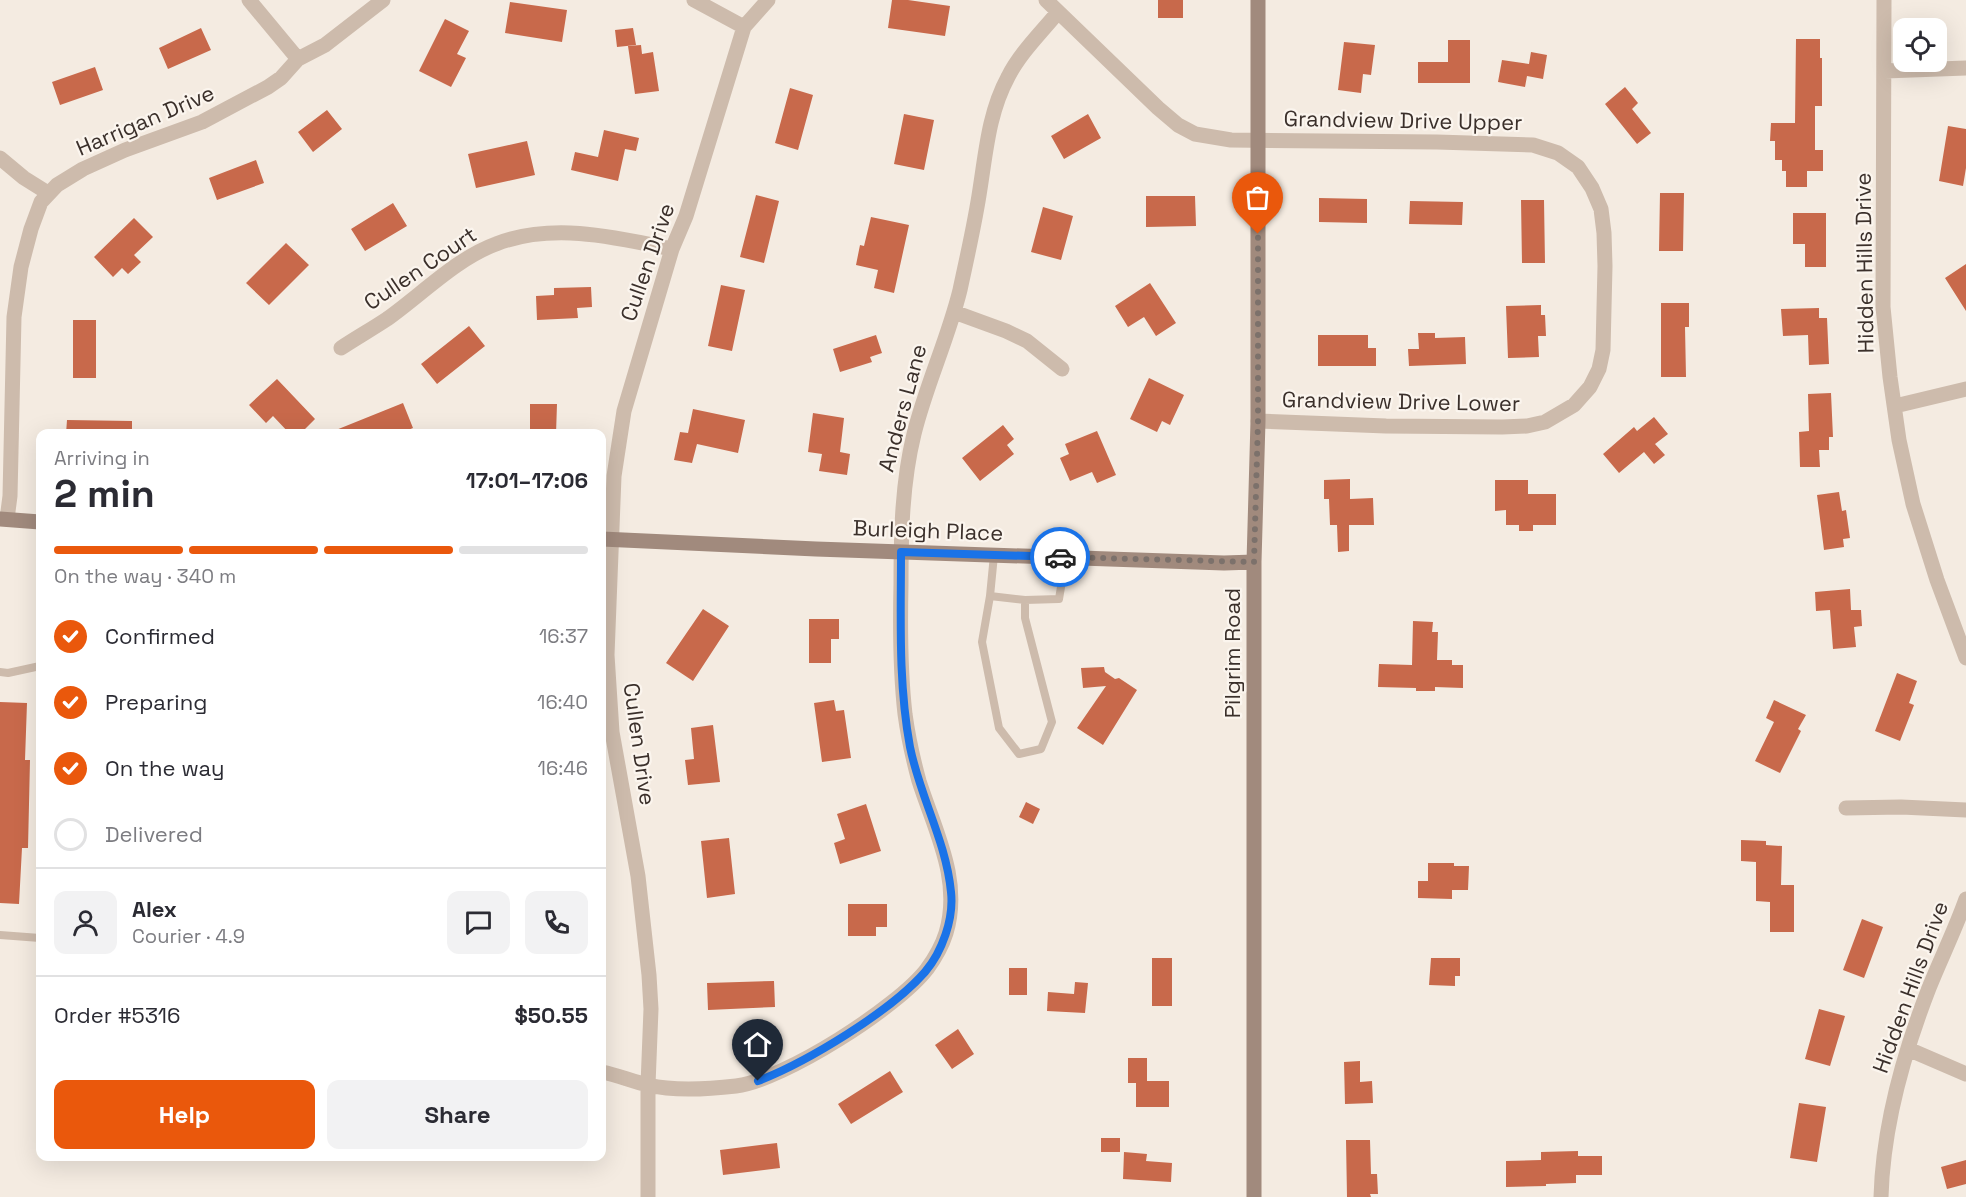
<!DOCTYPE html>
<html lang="en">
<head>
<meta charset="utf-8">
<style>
	:root { --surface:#fff; --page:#f2f2f3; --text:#2b2b33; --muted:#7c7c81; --line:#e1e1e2; --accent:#ea580c }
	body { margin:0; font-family:"Space Grotesk",sans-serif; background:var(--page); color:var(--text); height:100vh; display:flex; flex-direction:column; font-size:22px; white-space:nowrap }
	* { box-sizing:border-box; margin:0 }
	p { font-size:20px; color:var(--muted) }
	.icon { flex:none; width:33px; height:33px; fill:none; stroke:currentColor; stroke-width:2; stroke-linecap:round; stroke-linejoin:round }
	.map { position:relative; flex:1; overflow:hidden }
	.sheet { position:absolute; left:36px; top:429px; width:570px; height:732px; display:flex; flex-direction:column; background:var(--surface); border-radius:12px; box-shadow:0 6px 24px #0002 }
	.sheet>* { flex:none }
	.controls { position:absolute; left:1893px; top:18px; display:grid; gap:12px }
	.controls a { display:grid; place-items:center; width:54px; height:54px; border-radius:12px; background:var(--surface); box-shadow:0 6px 24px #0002; font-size:30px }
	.pin { position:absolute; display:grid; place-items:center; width:51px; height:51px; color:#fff; margin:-62px -26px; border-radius:50% 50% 50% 0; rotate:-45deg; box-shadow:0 0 6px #0007 }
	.pin .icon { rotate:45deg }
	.courier { position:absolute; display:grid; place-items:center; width:60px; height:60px; margin:-30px; border:4px solid #1a73e8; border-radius:50%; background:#fff; color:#222; box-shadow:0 2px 8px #0007 }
	.head em { font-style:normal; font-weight:600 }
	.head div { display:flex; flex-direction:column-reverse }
	.head { display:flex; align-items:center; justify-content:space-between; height:102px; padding:0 18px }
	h1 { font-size:39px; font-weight:600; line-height:45px }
	.bar { display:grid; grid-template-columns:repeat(4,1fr); gap:9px 6px; align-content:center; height:72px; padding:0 18px }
	.bar i { height:8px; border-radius:4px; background:var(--line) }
	.bar .selected { background:var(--accent) }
	.bar p { grid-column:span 4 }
	.line { display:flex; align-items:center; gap:15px; padding:0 18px; border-top:2px solid var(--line) }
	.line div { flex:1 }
	.round { display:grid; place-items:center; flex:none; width:63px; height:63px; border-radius:12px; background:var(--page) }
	ol { padding:0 18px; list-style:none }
	li { display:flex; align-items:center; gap:18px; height:66px }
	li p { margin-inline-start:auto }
	li .icon { padding:6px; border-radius:50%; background:var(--accent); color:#fff; stroke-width:4 }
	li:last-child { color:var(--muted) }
	li i { width:33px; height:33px; border:3px solid var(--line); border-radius:50% }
	.button { display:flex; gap:12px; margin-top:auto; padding:12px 18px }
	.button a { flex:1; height:69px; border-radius:12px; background:var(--accent); color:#fff; font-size:24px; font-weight:600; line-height:69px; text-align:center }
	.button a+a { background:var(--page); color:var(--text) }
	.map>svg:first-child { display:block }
</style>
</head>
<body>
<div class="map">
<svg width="1966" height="1197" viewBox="0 0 1966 1197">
	<rect width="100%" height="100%" fill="#f4ebe1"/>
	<path fill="#c8694b" d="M892 0H908L950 6 945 36 888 28Z
		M1158 0H1183V18H1158Z
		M510 2 567 10 562 42 505 33Z
		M445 19 469 31 457 54 466 58 451 87 419 71Z
		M201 28 211 50 168 69 159 48Z
		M633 28 636 45 617 47 615 30Z
		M1796 39H1820V58H1822V106H1815V150H1823V171H1807V187H1786V171H1782V160H1775V141H1770L1771 123H1795Z
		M1448 40H1470V83H1418V62H1448Z
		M1344 42 1375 45 1371 75 1363 74 1361 93 1338 90Z
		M641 45 642 54 653 52 659 91 635 94 628 46Z
		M1531 52 1547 55 1543 79 1527 76 1525 87 1498 82 1502 60 1529 64Z
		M95 67 103 90 60 105 52 82Z
		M1625 87 1638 103 1632 109 1651 133 1637 144 1605 104Z
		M790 88 813 95 798 150 775 143Z
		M327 110 342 129 313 152 298 132Z
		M904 114 934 120 924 170 894 164Z
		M1088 114 1101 138 1064 159 1051 136Z
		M1948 126 1966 129V168L1963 186 1939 181Z
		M604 130 639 138 636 151 625 149 618 181 571 170 575 152 598 157Z
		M527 141 535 175 476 188 468 154Z
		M256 160 264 183 217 200 209 178Z
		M1660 193H1684L1683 251H1659Z
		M756 195 779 201 764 263 740 257Z
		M1146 196H1195L1196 226 1146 227Z
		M1319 198 1367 199V223L1319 222Z
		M1521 200H1544L1545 263H1522Z
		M1410 201 1463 202 1462 225 1409 224Z
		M393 203 407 226 365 251 351 229Z
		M1043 207 1073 216 1061 260 1031 252Z
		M1793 213H1826V267H1805V244H1793Z
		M871 217 909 225 894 293 874 288 878 270 856 265 860 245 864 246Z
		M134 218 153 237 134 255 141 262 128 274 122 268 113 277 94 257Z
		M286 243 309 265 269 305 246 283Z
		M1966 264V311L1945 278Z
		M1150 283 1176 323 1156 336 1144 317 1128 327 1115 306Z
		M721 285 745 290 732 351 708 346Z
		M591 287 592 307 577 308 578 318 537 320 536 296 554 295V288Z
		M1661 303H1689V327H1685L1686 377H1661Z
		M1541 305V315H1545L1546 336H1538L1539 357 1508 358 1506 306Z
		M1819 308V318H1827L1829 364 1809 365 1808 335 1783 336 1781 309Z
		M73 320H96V378H73Z
		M469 326 485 346 437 384 421 364Z
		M1418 333H1435V338L1465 337 1466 364 1409 366 1408 349H1419Z
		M876 335 882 353 870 357 872 362 840 372 833 349Z
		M1318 335H1368V348H1376V366H1318Z
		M1149 378 1184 395 1170 425 1162 421 1157 432 1130 419Z
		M277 379 315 419 300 434H290L273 416 266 423 249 405Z
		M1831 393 1833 437H1829V450H1819L1820 467H1800L1799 432 1809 431 1808 394Z
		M403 403 413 428 398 434H326Z
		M530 404H557L556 434H530Z
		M693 409 745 420 738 453 697 444 692 463 674 460 680 432 688 433Z
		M813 413 844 418 840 452 850 454 847 475 819 471 822 454 808 452Z
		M1654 417 1668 434 1655 444 1665 455 1654 464 1644 452 1619 473 1603 454 1634 427 1637 431Z
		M67 420 132 421V434H66Z
		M1003 425 1014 439 1007 445 1014 454 980 481 962 458Z
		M1097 431 1116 475 1097 483 1092 472 1070 481 1060 458 1069 454 1065 444Z
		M1350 479V499L1373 498 1374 525H1349V551L1338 552 1337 525H1330L1329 499H1324V480Z
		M1495 480H1528V494H1556V525H1533V531H1519V525H1506V510L1495 511Z
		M1839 492 1842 511 1846 510 1850 538 1843 539 1844 547 1824 550 1817 495Z
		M1850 589 1851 610H1861L1862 626 1854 627 1856 647 1833 649 1830 610 1816 611 1815 592Z
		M703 609 729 626 693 681 666 663Z
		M809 619H839V639H831V663H809Z
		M1413 621 1433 622 1432 632H1438L1437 660H1452V665H1463V688L1435 687V691H1416V688L1378 687 1379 664 1412 665Z
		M1104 667 1105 672 1115 679 1119 678 1137 690 1103 745 1077 728 1106 686 1083 688 1081 668Z
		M1897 673 1917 681 1909 703 1914 705 1900 741 1875 731Z
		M834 700 836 711 844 710 851 758 822 762 814 703Z
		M1774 700 1806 715 1798 729 1801 731 1780 773 1755 761 1774 722 1766 718Z
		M0 702 27 703 25 760H30L28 848H22L19 904 0 903Z
		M713 725 720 782 688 785 685 760 694 759 691 728Z
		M1026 802 1040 809 1033 824 1019 817Z
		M866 804 881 851 840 864 834 843 845 839 837 814Z
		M729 838 735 894 707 898 701 841Z
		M1741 840 1766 841V845L1782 846 1781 885H1794V932H1770V902L1756 901V862L1741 861Z
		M1428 863H1454V866H1469L1468 890H1452V899L1418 898V881H1428Z
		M848 904H887V927H876V936H848Z
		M1862 919 1883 927 1864 978 1843 970Z
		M1152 958H1172V1006H1152Z
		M1431 958H1460V976H1455V986L1429 985Z
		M1009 968H1027V995H1009Z
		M774 981 775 1007 708 1010 707 983Z
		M1075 982 1088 983 1085 1013 1047 1011 1048 992 1074 994Z
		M1819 1009 1845 1016 1830 1066 1805 1059Z
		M958 1029 974 1054 952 1069 935 1045Z
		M1128 1058H1147V1081H1169V1107H1136V1083H1128Z
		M1360 1061V1082L1372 1081 1373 1103 1345 1104 1344 1062Z
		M890 1071 903 1092 851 1124 838 1104Z
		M1799 1103 1826 1107 1817 1162 1790 1158Z
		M1101 1138H1120V1152H1101Z
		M1346 1140H1370L1371 1174H1377L1378 1194H1370L1371 1197H1347Z
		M777 1143 780 1168 723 1175 720 1150Z
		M1578 1151V1156H1602V1175H1576V1183L1546 1184V1186L1506 1187V1161L1541 1160V1152Z
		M1124 1152 1147 1154 1146 1161 1172 1163 1171 1182 1123 1179Z
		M1966 1160V1184L1947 1189 1941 1167Z"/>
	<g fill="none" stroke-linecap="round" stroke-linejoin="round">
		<path stroke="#cdbbac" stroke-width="8" d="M994 555 990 596 982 642 999 728 1019 754 1041 749 1052 722 1025 618V600L1059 599 1066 557
			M990 596 1025 600
			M0 672 8 673 40 666
			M0 935 40 938V936"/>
		<path stroke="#cdbbac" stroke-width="15" d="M249 0 298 59
			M694 0 744 27
			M1046 0 1158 108 1178 125 1195 134 1231 140 1437 142 1533 145 1558 153 1578 167 1592 188 1601 209 1604 233 1605 266 1603 350 1599 369 1590 387 1574 405 1545 422 1527 426 1502 427 1386 426 1258 421
			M1884 0 1883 307 1890 377 1899 440 1913 504 1937 580 1966 658
			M1885 71 1966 68
			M0 158 24 178 48 193
			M954 312 1006 331 1027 341 1062 369
			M341 348C356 338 372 329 387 319 421 295 457 258 496 244 552 222 615 237 672 249
			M1895 406 1966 389
			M7 519 10 496 14 317 21 267 31 229 41 202 57 185 83 169 125 150 202 122 268 87 281 78 298 59 325 45 383 0
			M1846 808 1901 807 1966 810
			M1908 1049 1966 1074
			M602 1072C617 1075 632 1081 648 1085 673 1091 710 1089 736 1086 784 1080 898 1007 927 969 935 958 942 946 946 933 962 880 935 831 919 781 913 759 908 736 905 714 900 670 900 627 901 584 901 533 902 483 914 434 926 385 948 339 960 290 967 257 975 223 980 189 986 151 989 112 1008 77 1020 53 1041 33 1058 12
			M648 1197V1085L651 1009 649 975 638 876 612 732 607 655 614 476 624 411 672 249 686 216 744 27 768 0
			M1881 1197C1883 1125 1903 1055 1929 988 1941 958 1955 930 1966 899"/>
		<path stroke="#a18a7d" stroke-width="15" d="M0 519 40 522
			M602 539 816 549 1224 563 1254 562
			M1254 1197V562L1258 421V0"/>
	</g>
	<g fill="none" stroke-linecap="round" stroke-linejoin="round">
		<path stroke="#7c716b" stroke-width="6" stroke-dasharray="0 10.8" d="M1060 557 1254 562 1258 421V234"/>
		<path stroke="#1a73e8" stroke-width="8" d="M758 1081C807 1062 890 1012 925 972 942 952 954 919 951 892 946 841 920 797 910 747 898 682 901 617 901 552L1060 557"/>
	</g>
	<g text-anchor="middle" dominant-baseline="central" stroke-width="4.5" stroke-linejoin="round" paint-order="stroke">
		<g font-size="22" fill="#3b302b" stroke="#fbf5ee">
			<text transform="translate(145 120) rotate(-23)">Harrigan Drive</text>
			<text transform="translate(1403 120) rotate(1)">Grandview Drive Upper</text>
			<text transform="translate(647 262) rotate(-71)">Cullen Drive</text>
			<text transform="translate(1864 263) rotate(-91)">Hidden Hills Drive</text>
			<text transform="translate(420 268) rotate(-34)">Cullen Court</text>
			<text transform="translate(1401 401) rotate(1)">Grandview Drive Lower</text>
			<text transform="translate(902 408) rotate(-75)">Anders Lane</text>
			<text transform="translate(928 530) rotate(2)">Burleigh Place</text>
			<text transform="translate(1232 653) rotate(-90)">Pilgrim Road</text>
			<text transform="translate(640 744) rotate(82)">Cullen Drive</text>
			<text transform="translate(1910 987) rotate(-70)">Hidden Hills Drive</text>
		</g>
	</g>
</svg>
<div class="controls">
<a><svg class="icon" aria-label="locate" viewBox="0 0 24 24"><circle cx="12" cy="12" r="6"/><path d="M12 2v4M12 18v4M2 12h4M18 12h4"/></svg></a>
</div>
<div class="pin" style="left:1258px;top:234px;background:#ea580c"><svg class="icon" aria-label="bag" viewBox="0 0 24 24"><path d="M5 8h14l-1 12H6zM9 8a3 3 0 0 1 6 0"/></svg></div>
<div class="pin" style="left:758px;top:1081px;background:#1f2937"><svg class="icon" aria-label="home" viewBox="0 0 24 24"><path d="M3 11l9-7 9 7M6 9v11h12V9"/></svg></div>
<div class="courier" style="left:1060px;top:557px"><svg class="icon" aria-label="car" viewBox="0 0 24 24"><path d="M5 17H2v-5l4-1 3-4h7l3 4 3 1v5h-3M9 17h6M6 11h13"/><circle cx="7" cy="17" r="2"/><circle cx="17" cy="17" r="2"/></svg></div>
<section class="sheet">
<div class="head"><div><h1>2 min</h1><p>Arriving in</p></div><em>17:01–17:06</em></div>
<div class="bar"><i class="selected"></i><i class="selected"></i><i class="selected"></i><i></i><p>On the way · 340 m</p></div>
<ol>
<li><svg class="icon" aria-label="check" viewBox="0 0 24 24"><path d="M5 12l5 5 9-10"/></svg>Confirmed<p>16:37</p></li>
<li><svg class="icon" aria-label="check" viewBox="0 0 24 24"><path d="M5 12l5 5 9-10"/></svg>Preparing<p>16:40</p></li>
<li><svg class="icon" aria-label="check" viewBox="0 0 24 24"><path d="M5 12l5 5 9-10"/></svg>On the way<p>16:46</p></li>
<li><i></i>Delivered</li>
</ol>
<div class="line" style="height:108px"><a class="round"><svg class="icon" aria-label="person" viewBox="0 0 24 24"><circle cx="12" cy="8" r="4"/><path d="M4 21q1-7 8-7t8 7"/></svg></a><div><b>Alex</b><p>Courier · 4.9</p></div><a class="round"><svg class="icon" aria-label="chat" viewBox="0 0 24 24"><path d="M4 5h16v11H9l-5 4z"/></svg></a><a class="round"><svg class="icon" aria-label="phone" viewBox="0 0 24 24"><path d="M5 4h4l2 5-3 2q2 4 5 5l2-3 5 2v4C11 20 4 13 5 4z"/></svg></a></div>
<div class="line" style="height:78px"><div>Order #5316</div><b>$50.55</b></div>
<div class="button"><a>Help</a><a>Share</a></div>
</section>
</div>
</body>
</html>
